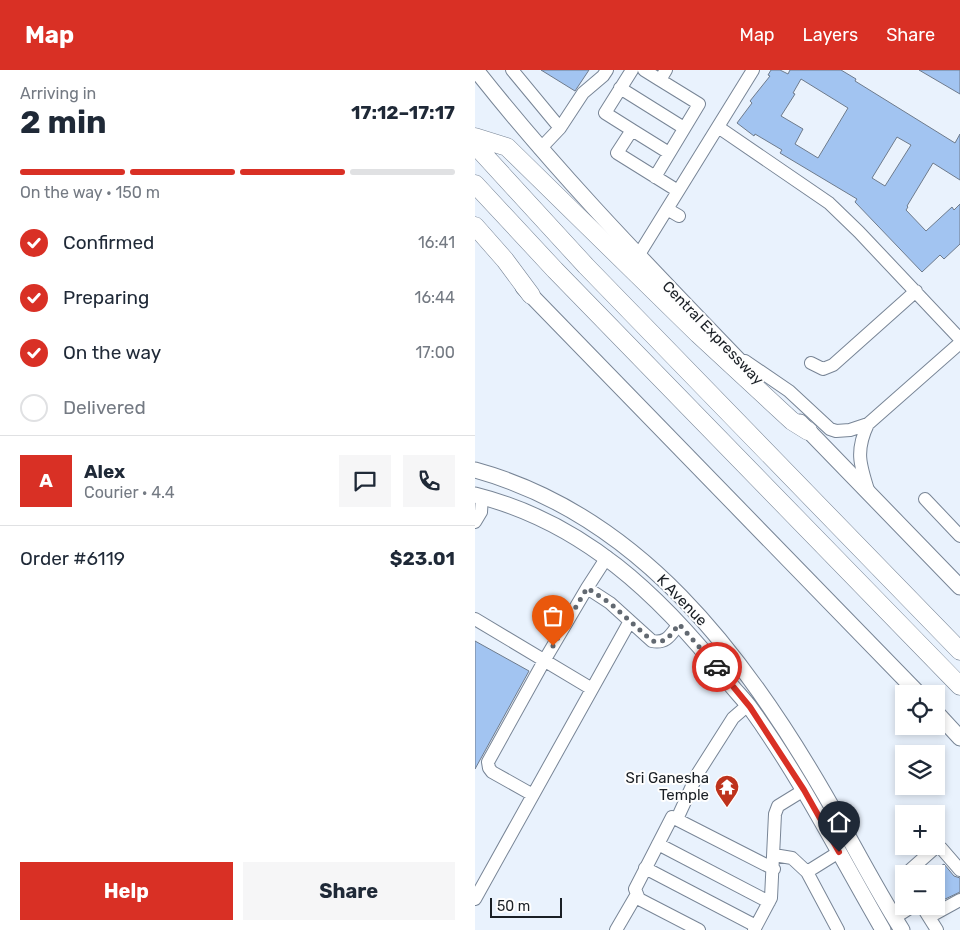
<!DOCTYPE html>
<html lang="en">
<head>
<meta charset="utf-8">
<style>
	:root { --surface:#fff; --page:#f6f6f7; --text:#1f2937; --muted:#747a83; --line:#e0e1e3; --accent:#d93025 }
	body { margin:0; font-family:Rubik,sans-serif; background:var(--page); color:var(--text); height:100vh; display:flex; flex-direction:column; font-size:19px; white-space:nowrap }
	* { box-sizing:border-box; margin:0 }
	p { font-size:16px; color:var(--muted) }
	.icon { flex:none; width:28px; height:28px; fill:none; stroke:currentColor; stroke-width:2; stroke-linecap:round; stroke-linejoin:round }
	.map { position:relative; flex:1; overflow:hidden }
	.drawer { display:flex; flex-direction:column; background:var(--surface); width:475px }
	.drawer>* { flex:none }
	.tools { position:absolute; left:420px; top:615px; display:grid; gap:10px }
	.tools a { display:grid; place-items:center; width:50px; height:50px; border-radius:0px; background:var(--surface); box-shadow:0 2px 8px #0003; font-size:25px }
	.scale { position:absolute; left:15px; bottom:12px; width:72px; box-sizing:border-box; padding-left:5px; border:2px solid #1a1f25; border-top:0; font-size:14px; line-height:18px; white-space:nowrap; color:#1a1f25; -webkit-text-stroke:4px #fefefe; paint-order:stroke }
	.pin { position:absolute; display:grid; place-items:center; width:42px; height:42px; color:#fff; margin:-51px -21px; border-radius:50% 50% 50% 0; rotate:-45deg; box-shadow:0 0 5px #0007 }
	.pin .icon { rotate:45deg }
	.courier { position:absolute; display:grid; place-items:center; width:50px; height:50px; margin:-25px; border:4px solid #d93025; border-radius:50%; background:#fff; color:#222; box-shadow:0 1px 6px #0007 }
	.overview em { font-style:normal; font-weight:700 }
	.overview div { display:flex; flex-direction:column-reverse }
	.overview { display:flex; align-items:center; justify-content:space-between; height:85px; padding:0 20px }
	h1 { font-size:32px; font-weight:700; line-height:38px }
	.bar { display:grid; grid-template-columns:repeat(4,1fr); gap:8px 5px; align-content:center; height:60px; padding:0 20px }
	.bar i { height:6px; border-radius:4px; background:var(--line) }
	.bar .active { background:var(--accent) }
	.bar p { grid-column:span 4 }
	.line { display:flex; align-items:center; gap:12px; padding:0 20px; border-top:1px solid var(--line) }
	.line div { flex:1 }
	.round { display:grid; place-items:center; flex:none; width:52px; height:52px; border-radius:0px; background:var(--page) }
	ol { padding:0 20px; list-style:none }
	li { display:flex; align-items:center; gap:15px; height:55px }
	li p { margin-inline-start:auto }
	li .icon { padding:5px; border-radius:50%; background:var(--accent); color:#fff; stroke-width:4 }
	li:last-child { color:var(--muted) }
	li i { width:28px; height:28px; border:2px solid var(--line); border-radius:50% }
	.primary-button { display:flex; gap:10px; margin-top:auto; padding:10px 20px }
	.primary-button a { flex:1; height:58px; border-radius:0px; background:var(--accent); color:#fff; font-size:20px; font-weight:700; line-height:58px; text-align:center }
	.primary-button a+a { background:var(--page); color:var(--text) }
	header { display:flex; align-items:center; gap:30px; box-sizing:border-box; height:70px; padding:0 25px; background:var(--accent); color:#fff }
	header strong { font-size:24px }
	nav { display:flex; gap:28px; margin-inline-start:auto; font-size:18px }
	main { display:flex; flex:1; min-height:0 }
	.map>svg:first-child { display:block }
</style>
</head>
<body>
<header>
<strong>Map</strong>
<nav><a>Map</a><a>Layers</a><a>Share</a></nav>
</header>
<main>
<section class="drawer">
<div class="overview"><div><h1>2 min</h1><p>Arriving in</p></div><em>17:12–17:17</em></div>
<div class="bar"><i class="active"></i><i class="active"></i><i class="active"></i><i></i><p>On the way · 150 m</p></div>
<ol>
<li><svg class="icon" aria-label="check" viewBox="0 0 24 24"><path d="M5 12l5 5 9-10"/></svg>Confirmed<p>16:41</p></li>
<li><svg class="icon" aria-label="check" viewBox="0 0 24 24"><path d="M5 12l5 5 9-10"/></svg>Preparing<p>16:44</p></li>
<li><svg class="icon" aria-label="check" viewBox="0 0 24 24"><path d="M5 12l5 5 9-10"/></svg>On the way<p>17:00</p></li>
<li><i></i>Delivered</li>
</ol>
<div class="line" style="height:90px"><b class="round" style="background:var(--accent);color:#fff">A</b><div><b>Alex</b><p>Courier · 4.4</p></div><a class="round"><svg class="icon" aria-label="chat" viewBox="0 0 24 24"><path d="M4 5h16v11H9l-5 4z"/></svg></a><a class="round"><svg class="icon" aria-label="phone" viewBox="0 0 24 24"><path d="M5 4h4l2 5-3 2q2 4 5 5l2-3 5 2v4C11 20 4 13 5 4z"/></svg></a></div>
<div class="line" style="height:65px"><div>Order #6119</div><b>$23.01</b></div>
<div class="primary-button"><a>Help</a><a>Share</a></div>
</section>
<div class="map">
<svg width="485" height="860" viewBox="0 0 485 860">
	<rect width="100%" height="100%" fill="#e9f2fd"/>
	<path fill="#a2c4f1" stroke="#6e7b8c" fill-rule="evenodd" d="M66 0H114L100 21Z
		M296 0H305L313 4 315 0H366L381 9 380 11 480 73 485 64V110L458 93 432 136 433 137 431 140 451 161 477 137 479 140 485 134V174L469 189 465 185 447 202 380 132 382 129 305 83 307 80 280 64 279 66 262 53 277 33 275 31 295 6 293 5ZM326 9 373 38 343 88 320 74 328 59 306 46 320 24 318 23ZM422 67 436 75 410 116 397 108Z
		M444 0H485V24Z
		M0 571 54 601 0 699Z
		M469 794 479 806 485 808V822L466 831 461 823V799Z"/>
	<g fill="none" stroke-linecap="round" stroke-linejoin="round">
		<defs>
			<path id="minor" d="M37 0 85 58
				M157 0 130 43 157 60 142 83 203 121
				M169 0 185 10
				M145 18 209 58
				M243 57 354 133 384 162 485 269
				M157 60 194 83
				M65 79 85 58 108 23 128 6 132 0
				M180 107 224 34 185 10 191 0
				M192 139 204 146
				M163 186 278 0
				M270 291 314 321 355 359 361 361 375 360 393 354 485 273
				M336 293 348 299 358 295 441 221
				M393 354C380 381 385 395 394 423
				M450 429 485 466
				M0 452 6 442 7 427
				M112 518 135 533 177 571C192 574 196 564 204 554
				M0 549 117 619
				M58 725 17 702 14 698 13 692 69 591 112 518 132 487
				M202 749 223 703 258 648 273 635
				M183 774 294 832
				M299 785 317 788 332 802
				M170 798 281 856
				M433 804 434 801 461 777 466 778 485 800
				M0 829 155 551
				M447 836 462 860
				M454 847 485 830
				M419 848 438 836
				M141 860 162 824
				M224 860 164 829 160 819 197 747 299 799
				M279 860 296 828 300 744 303 736 329 720
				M363 860 332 802 364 782"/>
			<path id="major" d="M1 0C86 108 182 205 277 304
				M48 217 444 624
				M325 352 485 517
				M0 400C164 445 269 585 350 725 376 770 399 816 427 860
				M0 425C108 452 185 525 252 610 259 620 269 629 276 639 326 708 365 786 408 860
				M461 642 485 668"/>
			<path id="highway" d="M0 67 32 77 223 264 317 351 333 361
				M0 75 111 196 485 581
				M0 114 80 200 485 616
				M0 156 30 190 56 225"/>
		</defs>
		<use href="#minor" stroke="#788596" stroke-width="14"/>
		<use href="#major" stroke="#788596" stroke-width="17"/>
		<use href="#highway" stroke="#788596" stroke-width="19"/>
		<use href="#minor" stroke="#fff" stroke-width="12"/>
		<use href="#major" stroke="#fff" stroke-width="15"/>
		<use href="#highway" stroke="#fff" stroke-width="18"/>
	</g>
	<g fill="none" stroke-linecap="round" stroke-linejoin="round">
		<path stroke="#626971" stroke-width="5" stroke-dasharray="0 9" d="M78 576 112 518 135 533 177 571C192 574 196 564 204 554L242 597"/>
		<path stroke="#d93025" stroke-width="6" d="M242 597 275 637 329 720 364 782"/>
	</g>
	<defs>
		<symbol id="temple-pin" viewBox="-11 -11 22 30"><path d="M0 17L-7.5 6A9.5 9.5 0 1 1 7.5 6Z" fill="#be321c" stroke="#fefefe"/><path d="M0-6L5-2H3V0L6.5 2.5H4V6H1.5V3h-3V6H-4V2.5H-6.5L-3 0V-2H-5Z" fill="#fff"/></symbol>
	</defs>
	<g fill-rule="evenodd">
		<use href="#temple-pin" x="238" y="703" width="28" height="38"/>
	</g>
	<g text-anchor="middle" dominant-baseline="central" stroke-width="4" stroke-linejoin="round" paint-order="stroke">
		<g font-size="15" fill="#1a1f25" stroke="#fefefe">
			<text transform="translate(238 263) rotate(46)">Central Expressway</text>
			<text transform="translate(207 530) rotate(46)">K Avenue</text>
		</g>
		<g font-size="15" fill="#1a1f25" stroke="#fefefe" text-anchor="end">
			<text x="234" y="708">Sri Ganesha<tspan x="234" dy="17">Temple</tspan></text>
		</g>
	</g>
</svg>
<div class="tools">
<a><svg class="icon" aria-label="locate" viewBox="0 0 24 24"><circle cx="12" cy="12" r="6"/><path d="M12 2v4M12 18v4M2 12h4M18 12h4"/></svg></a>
<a><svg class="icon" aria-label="layers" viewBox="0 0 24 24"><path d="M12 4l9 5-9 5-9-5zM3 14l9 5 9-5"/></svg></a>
<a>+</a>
<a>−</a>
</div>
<div class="scale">50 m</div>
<div class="pin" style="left:78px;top:576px;background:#ea580c"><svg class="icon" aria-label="bag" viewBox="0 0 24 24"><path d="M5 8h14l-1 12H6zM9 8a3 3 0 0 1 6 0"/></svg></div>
<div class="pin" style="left:364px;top:782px;background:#1f2937"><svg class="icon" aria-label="home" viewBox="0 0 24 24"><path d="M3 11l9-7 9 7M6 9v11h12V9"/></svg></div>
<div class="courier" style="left:242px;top:597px"><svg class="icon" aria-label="car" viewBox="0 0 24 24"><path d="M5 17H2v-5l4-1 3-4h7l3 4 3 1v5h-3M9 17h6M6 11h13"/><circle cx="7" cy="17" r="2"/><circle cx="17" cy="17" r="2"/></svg></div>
</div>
</main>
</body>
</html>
